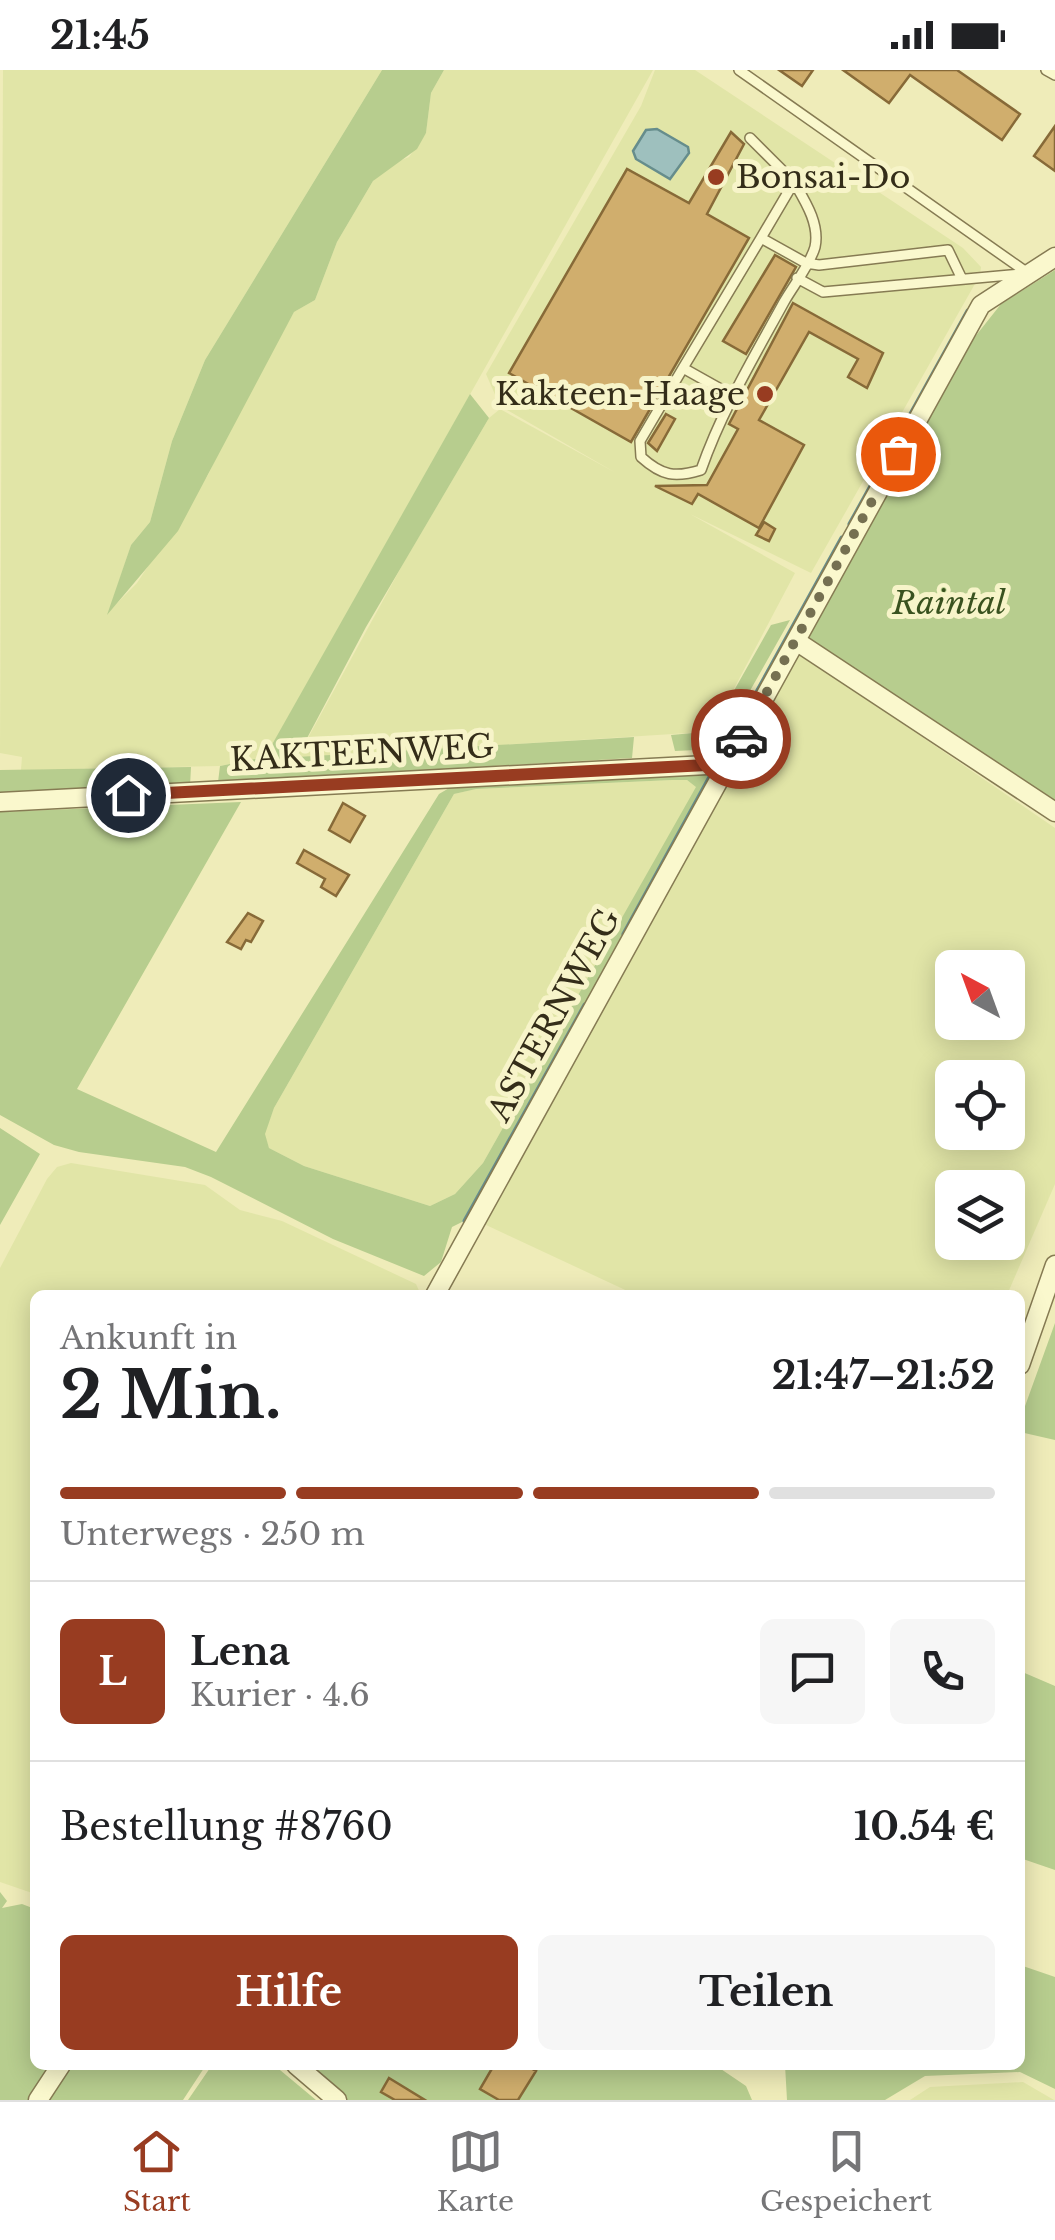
<!DOCTYPE html>
<html lang="de">
<head>
<meta charset="utf-8">
<style>
	:root { --surface:#fff; --page:#f6f6f6; --text:#202124; --muted:#757577; --line:#e0e0e0; --accent:#983c21 }
	body { margin:0; font-family:"Libre Baskerville",serif; background:var(--page); color:var(--text); height:100vh; display:flex; flex-direction:column; font-size:38px; white-space:nowrap }
	* { box-sizing:border-box; margin:0 }
	p { font-size:32px; color:var(--muted) }
	.icon { flex:none; width:55px; height:55px; fill:none; stroke:currentColor; stroke-width:2; stroke-linecap:round; stroke-linejoin:round }
	.map { position:relative; flex:1; overflow:hidden }
	.drawer { position:absolute; left:30px; top:1220px; width:995px; height:780px; display:flex; flex-direction:column; background:var(--surface); border-radius:15px; box-shadow:0 5px 25px #0003 }
	.drawer>* { flex:none }
	.needle { width:65px; rotate:319deg }
	.buttons { position:absolute; left:935px; top:880px; display:grid; gap:20px }
	.buttons a { display:grid; place-items:center; width:90px; height:90px; border-radius:15px; background:var(--surface); box-shadow:0 5px 25px #0003; font-size:50px }
	.pin { position:absolute; display:grid; place-items:center; width:85px; height:85px; color:#fff; margin:-42px; border:5px solid #fff; border-radius:50%; box-shadow:0 2px 10px #0007 }
	.courier { position:absolute; display:grid; place-items:center; width:100px; height:100px; margin:-50px; border:8px solid #983c21; border-radius:50%; background:#fff; color:#222; box-shadow:0 2px 12px #0007 }
	.head em { font-style:normal; font-weight:700 }
	.head div { display:flex; flex-direction:column-reverse }
	.head { display:flex; align-items:center; justify-content:space-between; height:170px; padding:0 30px }
	h1 { font-size:65px; font-weight:700; line-height:75px }
	.bar { display:grid; grid-template-columns:repeat(4,1fr); gap:15px 10px; align-content:center; height:120px; padding:0 30px }
	.bar i { height:12px; border-radius:8px; background:var(--line) }
	.bar .active { background:var(--accent) }
	.bar p { grid-column:span 4 }
	.line { display:flex; align-items:center; gap:25px; padding:0 30px; border-top:2px solid var(--line) }
	.line div { flex:1 }
	.round { display:grid; place-items:center; flex:none; width:105px; height:105px; border-radius:15px; background:var(--page) }
	.primary-button { display:flex; gap:20px; margin-top:auto; padding:20px 30px }
	.primary-button a { flex:1; height:115px; border-radius:15px; background:var(--accent); color:#fff; font-size:40px; font-weight:700; line-height:115px; text-align:center }
	.primary-button a+a { background:var(--page); color:var(--text) }
	.status { display:flex; justify-content:space-between; align-items:center; height:70px; padding:0 50px; background:var(--surface); direction:ltr }
	.status svg { height:28px; fill:currentColor }
	.tab-bar { display:flex; justify-content:space-around; align-items:center; height:140px; border-top:2px solid var(--line); background:var(--surface); font-size:28px; color:var(--muted) }
	.tab-bar a { display:grid; justify-items:center; gap:5px }
	.tab-bar .active { color:var(--accent) }
	.map>svg:first-child { display:block }
</style>
</head>
<body>
<div class="status"><b>21:45</b><svg viewBox="0 0 49 12"><path d="M0 12V9h3v3zM5 12V6h3v6zM10 12V3h3v9zM15 12V0h3v12zM26 1h20v11H26zM47 4h2v5h-2z"/></svg></div>
<div class="map">
<svg width="1055" height="2030" viewBox="0 0 1055 2030">
	<rect width="100%" height="100%" fill="#efecb9"/>
	<path fill="#e1e5a7" fill-rule="evenodd" d="M3 0H382L205 290 172 371 150 452 131 475 109 541 137 513 208 405 245 327 294 242 315 230 337 172 373 111 387 96 409 87 426 63 431 23 444 0H653L265 688 219 696 21 700 22 687 0 683Z
		M655 0H695L963 178 981 197 980 205 811 503 690 444 795 503 719 647 704 662 297 688 404 492 489 348 500 339 616 403 500 336 486 304 641 36Z
		M798 582 1055 758V1114L1007 1225H636L484 1154ZM952 898H1008V952H952ZM952 1008H1008V1062H952ZM952 1118H1008V1172H952Z
		M672 710H687L697 717 483 1093 455 1124 430 1136 304 1096 269 1078 264 1064 274 1038 454 724 475 719Z
		M71 1093 205 1115 240 1140 282 1151 416 1214 420 1223 35 1225V1824L0 1812V1198L47 1109 57 1097Z
		M1023 2012 1054 2030H910L930 2017Z"/>
	<path fill="#b7cd8e" fill-rule="evenodd" d="M382 0H444L431 23 426 63 417 79 373 111 337 172 315 230 294 242 178 461 107 545 131 475 150 452 172 371 205 290Z
		M1055 200V736L806 567 974 268 1001 234Z
		M470 324 489 348 366 557 297 687 634 667 632 688 218 712 220 696 265 687Z
		M790 550 717 679 675 681 671 665 704 662 719 647 771 555Z
		M191 697 190 716 0 727V700Z
		M701 701 709 704 711 711 474 1131 462 1152 452 1157 441 1192 424 1206 333 1169 211 1107 185 1097 79 1082 54 1075 0 1045V742L241 732 77 1019 216 1082 439 724 456 714ZM672 710H687L696 717 483 1093 455 1124 430 1136 304 1096 269 1078 265 1064 274 1038 454 724 476 719Z
		M0 1058 40 1084 0 1155Z
		M1055 1253V1370L1020 1362V1350Z
		M1020 1601 1055 1616V1800L1020 1788Z
		M0 1822 7 1831 2 1838 22 1834 35 1839V1995H206L183 2030H0Z
		M1020 1895 1055 1907V2019L1020 2002 925 2006 885 2030H787L785 1995H1020Z
		M212 1995H274L316 2030H188Z
		M305 1995H715L746 2016 752 2030H347Z"/>
	<path fill="#9ec0be" stroke="#668d8c" stroke-width="2.5" d="M657 59 688 77 689 83 670 109 636 89 633 81 646 60Z"/>
	<g fill="none" stroke-linecap="round" stroke-linejoin="round">
		<path stroke="#668d8c" stroke-width="5" d="M850 454 968 241
			M725 680 842 468
			M624 864 710 707
			M465 1151 585 935"/>
	</g>
	<path fill="#d0ae6d" stroke="#876a38" stroke-width="2.5" d="M779 0H813L802 16Z
		M843 0H957L1020 44 1002 70 910 5 889 33Z
		M1055 56V101L1034 86Z
		M731 62 744 74 707 144 749 168 631 372 509 303 627 99 689 133Z
		M775 185 796 197 746 284 723 271Z
		M793 233 883 283 867 318 848 307 858 289 809 262 759 350 804 375 759 458 698 424 692 434 655 416 707 415 738 359 729 354Z
		M666 344 675 349 657 381 648 373Z
		M764 452 775 459 769 471 756 465Z
		M343 733 365 746 350 772 329 760Z
		M304 780 349 805 336 826 321 817 325 809 297 793Z
		M248 843 263 851 251 872 246 870 241 879 227 872Z
		M494 1995H525L536 2001 518 2030H499L480 2019Z
		M389 2008 425 2030H395L381 2022Z"/>
	<g fill="none" stroke-linecap="round" stroke-linejoin="round">
		<defs>
			<path id="service" d="M739 0 1029 204
				M1046 0 1055 5
				M750 68 794 112 761 168
				M797 208 823 222 1021 204
				M683 298 761 168 806 193 819 195 948 180 961 207
				M733 326 683 298 640 371 641 387C662 406 675 408 701 400 722 340 754 287 784 232 793 216 810 195 815 177 820 154 805 131 794 112"/>
			<path id="minor" d="M796 571 1055 742
				M0 732 726 694
				M435 1225 981 235 1055 187
				M1020 1295 1055 1195
				M296 1995 337 2030
				M38 2030 61 1995"/>
		</defs>
		<use href="#service" stroke="#867b53" stroke-width="12"/>
		<use href="#minor" stroke="#867b53" stroke-width="21"/>
		<use href="#service" stroke="#faf8cd" stroke-width="9"/>
		<use href="#minor" stroke="#faf8cd" stroke-width="18"/>
	</g>
	<g fill="none" stroke-linecap="round" stroke-linejoin="round">
		<path stroke="#757051" stroke-width="10" stroke-dasharray="0 18" d="M741 669 898 384"/>
		<path stroke="#983c21" stroke-width="12" d="M128 725 726 694 741 669"/>
	</g>
	<g fill="#983c21" stroke="#f7f4c9" stroke-width="4">
		<circle cx="716" cy="107" r="10"/>
		<circle cx="765" cy="324" r="10"/>
	</g>
	<g text-anchor="middle" dominant-baseline="central" stroke-width="10" stroke-linejoin="round" paint-order="stroke">
		<g font-size="32" fill="#342d19" stroke="#f7f4c9" text-anchor="start">
			<text x="736" y="107">Bonsai-Do</text>
			<text x="745" y="324" text-anchor="end">Kakteen-Haage</text>
		</g>
		<g font-size="32" font-style="italic" fill="#39521f" stroke="#f7f4c9">
			<text x="949" y="533">Raintal</text>
		</g>
		<g font-size="32" fill="#342d19" stroke="#f7f4c9">
			<text transform="translate(362 683) rotate(-3)">KAKTEENWEG</text>
			<text transform="translate(554 945) rotate(-61)">ASTERNWEG</text>
		</g>
	</g>
</svg>
<div class="buttons">
<a><svg class="needle" viewBox="-14 -14 28 28"><path d="M0-13l5 13h-10z" fill="#e53935"/><path d="M0 13l5-13h-10z" fill="#757577"/></svg></a>
<a><svg class="icon" aria-label="locate" viewBox="0 0 24 24"><circle cx="12" cy="12" r="6"/><path d="M12 2v4M12 18v4M2 12h4M18 12h4"/></svg></a>
<a><svg class="icon" aria-label="layers" viewBox="0 0 24 24"><path d="M12 4l9 5-9 5-9-5zM3 14l9 5 9-5"/></svg></a>
</div>
<div class="pin" style="left:898px;top:384px;background:#ea580c"><svg class="icon" aria-label="bag" viewBox="0 0 24 24"><path d="M5 8h14l-1 12H6zM9 8a3 3 0 0 1 6 0"/></svg></div>
<div class="pin" style="left:128px;top:725px;background:#1f2937"><svg class="icon" aria-label="home" viewBox="0 0 24 24"><path d="M3 11l9-7 9 7M6 9v11h12V9"/></svg></div>
<div class="courier" style="left:741px;top:669px"><svg class="icon" aria-label="car" viewBox="0 0 24 24"><path d="M5 17H2v-5l4-1 3-4h7l3 4 3 1v5h-3M9 17h6M6 11h13"/><circle cx="7" cy="17" r="2"/><circle cx="17" cy="17" r="2"/></svg></div>
<section class="drawer">
<div class="head"><div><h1>2 Min.</h1><p>Ankunft in</p></div><em>21:47–21:52</em></div>
<div class="bar"><i class="active"></i><i class="active"></i><i class="active"></i><i></i><p>Unterwegs · 250 m</p></div>
<div class="line" style="height:180px"><b class="round" style="background:var(--accent);color:#fff">L</b><div><b>Lena</b><p>Kurier · 4.6</p></div><a class="round"><svg class="icon" aria-label="chat" viewBox="0 0 24 24"><path d="M4 5h16v11H9l-5 4z"/></svg></a><a class="round"><svg class="icon" aria-label="phone" viewBox="0 0 24 24"><path d="M5 4h4l2 5-3 2q2 4 5 5l2-3 5 2v4C11 20 4 13 5 4z"/></svg></a></div>
<div class="line" style="height:130px"><div>Bestellung #8760</div><b>10.54 €</b></div>
<div class="primary-button"><a>Hilfe</a><a>Teilen</a></div>
</section>
</div>
<nav class="tab-bar">
<a class="active"><svg class="icon" aria-label="home" viewBox="0 0 24 24"><path d="M3 11l9-7 9 7M6 9v11h12V9"/></svg>Start</a>
<a><svg class="icon" aria-label="map" viewBox="0 0 24 24"><path d="M3 6l6-2 6 2 6-2v14l-6 2-6-2-6 2zM9 4v14M15 6v14"/></svg>Karte</a>
<a><svg class="icon" aria-label="saved" viewBox="0 0 24 24"><path d="M7 4h10v16l-5-4-5 4z"/></svg>Gespeichert</a>
</nav>
</body>
</html>
